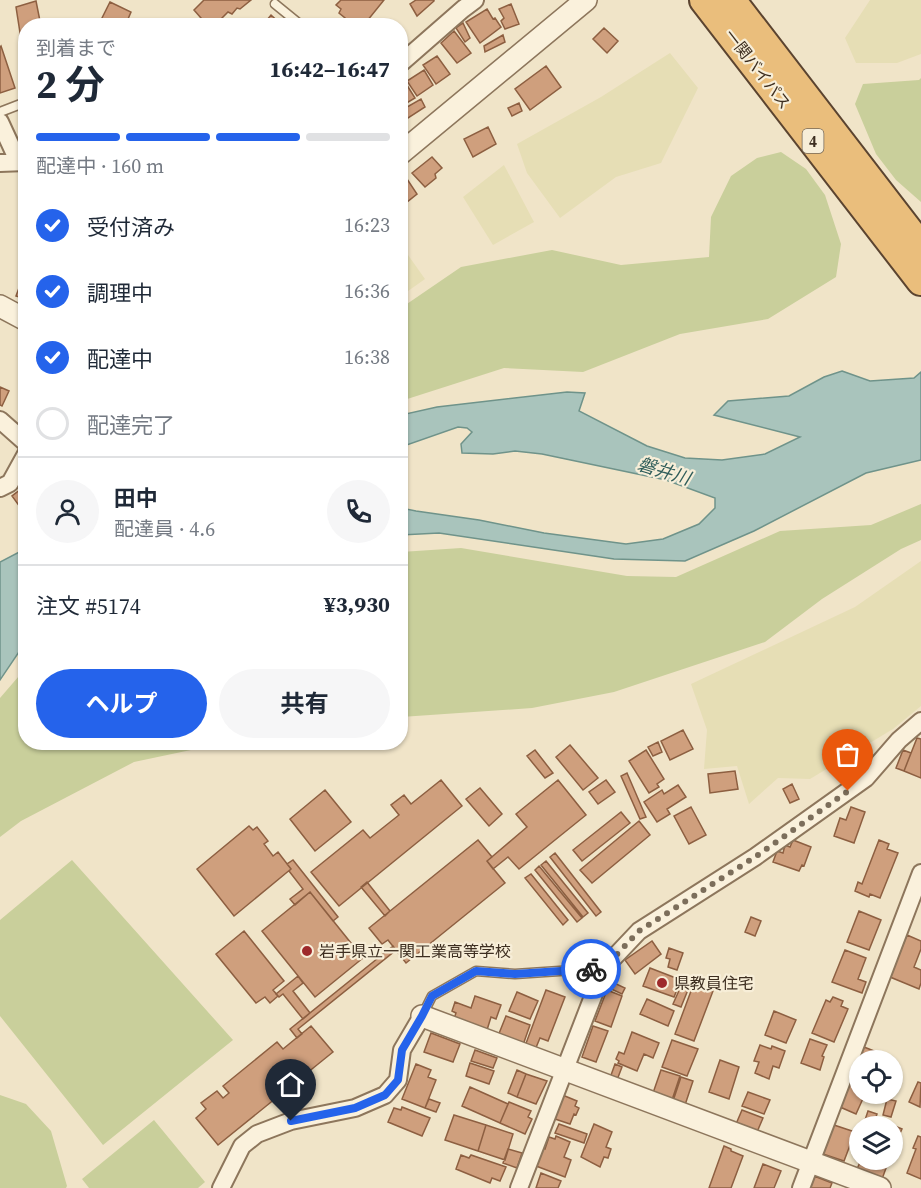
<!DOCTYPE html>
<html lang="ja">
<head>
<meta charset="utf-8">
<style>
	:root { --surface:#fff; --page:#f6f6f7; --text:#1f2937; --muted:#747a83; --line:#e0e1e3; --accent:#2563eb }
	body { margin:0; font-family:"Source Serif 4","Noto Sans JP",serif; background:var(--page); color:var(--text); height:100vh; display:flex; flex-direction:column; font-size:22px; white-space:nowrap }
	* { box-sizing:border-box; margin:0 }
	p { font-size:20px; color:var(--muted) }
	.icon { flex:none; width:33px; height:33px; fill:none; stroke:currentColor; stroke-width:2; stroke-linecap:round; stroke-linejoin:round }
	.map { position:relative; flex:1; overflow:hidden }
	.side { position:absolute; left:18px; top:18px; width:390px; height:732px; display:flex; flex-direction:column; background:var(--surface); border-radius:24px; box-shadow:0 2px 4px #0004 }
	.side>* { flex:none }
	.fabs { position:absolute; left:849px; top:1050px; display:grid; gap:12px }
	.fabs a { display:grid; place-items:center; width:54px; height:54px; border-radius:50%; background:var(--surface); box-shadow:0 2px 4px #0004; font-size:30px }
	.pin { position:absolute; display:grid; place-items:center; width:51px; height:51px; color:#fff; margin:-62px -26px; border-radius:50% 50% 50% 0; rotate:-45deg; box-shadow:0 0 6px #0007 }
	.pin .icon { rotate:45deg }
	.courier { position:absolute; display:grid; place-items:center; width:60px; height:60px; margin:-30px; border:4px solid #2563eb; border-radius:50%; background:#fff; color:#222; box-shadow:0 2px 8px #0007 }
	.summary em { font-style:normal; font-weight:700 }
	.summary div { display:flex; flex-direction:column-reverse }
	.summary { display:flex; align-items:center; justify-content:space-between; height:102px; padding:0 18px }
	h1 { font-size:39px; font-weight:700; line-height:45px }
	.bar { display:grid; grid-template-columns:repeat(4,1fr); gap:9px 6px; align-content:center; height:72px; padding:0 18px }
	.bar i { height:8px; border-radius:4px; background:var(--line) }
	.bar .on { background:var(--accent) }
	.bar p { grid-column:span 4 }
	.line { display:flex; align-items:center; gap:15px; padding:0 18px; border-top:2px solid var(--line) }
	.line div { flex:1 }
	.round { display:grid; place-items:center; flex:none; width:63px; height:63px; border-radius:32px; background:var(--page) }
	ol { padding:0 18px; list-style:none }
	li { display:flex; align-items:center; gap:18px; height:66px }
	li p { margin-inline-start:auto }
	li .icon { padding:6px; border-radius:50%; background:var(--accent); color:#fff; stroke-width:4 }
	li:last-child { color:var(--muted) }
	li i { width:33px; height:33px; border:3px solid var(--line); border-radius:50% }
	.primary-button { display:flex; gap:12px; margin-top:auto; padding:12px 18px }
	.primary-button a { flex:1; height:69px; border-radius:36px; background:var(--accent); color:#fff; font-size:24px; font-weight:700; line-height:69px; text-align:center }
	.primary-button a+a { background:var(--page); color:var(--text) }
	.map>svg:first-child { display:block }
</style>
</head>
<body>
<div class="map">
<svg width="921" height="1188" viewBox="0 0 921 1188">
	<rect width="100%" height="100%" fill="#f0e4c8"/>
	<path fill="#e6deb5" d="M870 0H921V54L897 63H856L845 38Z
		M670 53 698 88 661 163 616 177 560 218 527 173 517 144 601 97Z
		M504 165 534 222 493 245 463 197Z
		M401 245 425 279 401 296H400Z
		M921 561V706L893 729 810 779 778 778 749 804 737 766 704 769 707 730 691 684 855 607Z"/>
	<path fill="#c9cf9b" d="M921 78V202L896 180 876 154 855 104 863 84 919 80Z
		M781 152 806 169 825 195 841 244 836 277 768 319 680 334 583 372 504 368 401 401V308L461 267 552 250 621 265 709 257 711 217 731 176 757 158Z
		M921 504V540L901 549 822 599 765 642 614 692 532 708 401 717V552L461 548 627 576 676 577 780 531 871 525Z
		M25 669 26 742 224 743 134 762 21 821 0 837V698Z
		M72 860 233 1040 103 1145 0 1016V920Z
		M0 1095 26 1104 51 1131 67 1186 66 1188H0Z
		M154 1120 205 1182 198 1188H89L82 1179Z"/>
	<path fill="#a9c4bc" stroke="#6f938a" stroke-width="1.5" d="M842 371 870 381 914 378 921 372V460L866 473 754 531 685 561 614 559 439 533 401 535V504V508L416 511 479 520 544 533 626 544 663 539 699 524 715 508V498L666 480 542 454 515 451 493 454 462 453 461 444 472 432 467 428 458 427 401 447V415L437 407 567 392 585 393 579 411 647 446 685 458 722 460 765 454 800 437 714 415 728 401 789 396 824 377Z
		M25 549V643L0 680V562Z"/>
	<path fill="#cf9f7d" stroke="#8d5f41" stroke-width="1.5" d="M204 0H251L240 9 237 8 232 14 228 12 214 26H208L194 10Z
		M341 0H384L363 26H355L339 13 341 9 336 5Z
		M416 0H434V1L417 16 410 4Z
		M36 1 41 26H26V38L21 39 16 7Z
		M110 2 131 12 125 26H98Z
		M511 4 519 24 505 29 501 21 504 18 499 9Z
		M487 9 493 19 495 18 501 27 480 43 466 22Z
		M271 15 283 26H262Z
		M463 23 470 38 465 42 456 28Z
		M604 28 618 41 607 53 593 39Z
		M454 31 471 53 457 63 441 43Z
		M503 35 505 42 485 52 484 46Z
		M1 46 15 88 0 93V47Z
		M437 56 450 74 436 84 423 65Z
		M546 66 561 87 530 110 515 89Z
		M424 70 433 85 417 96 407 81Z
		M405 82 415 98 400 107V85Z
		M421 99 425 107 405 120 400 111Z
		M519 103 522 111 512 116 508 108Z
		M488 127 496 144 473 157 464 139Z
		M432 157 442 168 435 174 436 178 425 187 412 173Z
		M407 179 417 194 407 202 404 200 400 202V184Z
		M22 280 26 281V299L16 296Z
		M0 387 9 391 2 406 0 405Z
		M25 486 26 502 20 507 12 496Z
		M683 730 693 749 670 760 661 741Z
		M917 738 921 739V778L904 771Z
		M658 742 662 752 653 756 648 747Z
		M570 745 598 778 583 790 556 757Z
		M535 750 553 773 545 778 527 756Z
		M646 750 664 779 657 784 659 787 649 793 629 761Z
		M903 750 911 753 904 771 896 768Z
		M735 771 738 789 710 793 708 774Z
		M627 773 646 817 640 819 621 776Z
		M441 780 462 806 339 906 311 872 363 830 370 838 399 815 391 805 404 795 411 804Z
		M558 780 586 815 519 869 508 857 493 869 487 861 527 827 516 814Z
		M606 780 615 792 598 804 589 792Z
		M792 784 799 799 790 803 783 789Z
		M678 785 686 797 667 809 670 814 657 822 644 802 662 790 664 794Z
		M480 788 502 814 489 826 466 799Z
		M325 790 351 822 315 851 290 819Z
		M691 807 706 835 689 844 674 816Z
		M851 807 865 812 854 843 834 836 840 818 846 820Z
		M621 812 630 823 582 861 573 850Z
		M639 821 650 835 592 883 580 870Z
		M249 826 253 830 257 827 268 841 264 844 273 856 278 852 291 869 234 916 197 869Z
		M478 840 492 857 487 861 505 883 406 963 388 940 382 944 369 928Z
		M793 840 811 847 804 866 802 865 799 871 773 862 777 851 783 853 785 845 790 847Z
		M879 840 889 844 887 849 898 853 880 898 870 894 869 897 855 891 858 882 862 884Z
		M555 853 601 912 596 916 550 857Z
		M293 860 338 917 333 921 310 892 295 905 290 899 303 889 289 871 291 869 287 864Z
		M546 861 588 913 583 917 541 865Z
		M539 866 582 918 577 922 535 870Z
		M531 874 568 920 563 925 525 878Z
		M367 882 390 911 385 916 361 887Z
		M310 892 363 958 315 997 262 931Z
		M859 911 881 920 869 950 847 942Z
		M751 917 761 921 755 936 745 932Z
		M244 931 284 981 273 990 278 996 270 1003 265 997 256 1003 216 954Z
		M907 935 921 941V949L914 967 921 970V983L919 989 890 977Z
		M652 941 661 954 635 974 625 960Z
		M393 946 396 950 298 1029 302 1034 297 1038 290 1029Z
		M669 948 683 953 677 970 668 967 670 959 666 958Z
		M845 950 866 958 858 979 866 982 862 993 832 982Z
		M650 968 681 980 674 997 643 986Z
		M298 976 303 983 293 991 310 1013 303 1019 283 994 279 997 276 994Z
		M685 977 692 980 681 1007 673 1004Z
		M612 982 625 988 622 994 609 988Z
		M694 983 713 991 694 1041 675 1034Z
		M546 990 565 997 548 1041 540 1038 535 1050 525 1046Z
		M607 990 622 996 611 1027 595 1021Z
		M517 992 538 1001 530 1019 509 1011Z
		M475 996 501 1005 496 1019 491 1017 487 1030 454 1019 456 1013 452 1011 455 1002 471 1008Z
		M833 997 843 1001 841 1006 848 1009 834 1042 812 1033 826 1000 830 1002Z
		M647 999 674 1011 668 1026 640 1014Z
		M774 1011 796 1020 786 1043 765 1035Z
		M506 1016 530 1025 523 1045 498 1036Z
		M311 1026 333 1052 218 1145 196 1118 206 1109 201 1103 217 1091 223 1098 229 1093 223 1086 277 1042 283 1049Z
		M593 1026 608 1031 596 1062 582 1057Z
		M632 1032 659 1043 653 1058 644 1054 637 1071 618 1063 619 1061 616 1059 619 1052 624 1054Z
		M431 1033 460 1044 453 1062 424 1052Z
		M810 1039 827 1045 822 1056 824 1057 820 1070 801 1063Z
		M672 1040 698 1049 687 1076 662 1067Z
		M760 1045 771 1049 772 1046 785 1051 779 1068 773 1066 769 1079 755 1073 759 1062 754 1061Z
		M864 1047 884 1055 882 1060H860V1085L850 1081Z
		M475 1050 497 1058 493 1068 471 1061Z
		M720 1060 739 1067 729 1099 709 1092Z
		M470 1063 494 1071 489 1084 466 1076Z
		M416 1064 431 1070 428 1077 436 1080 425 1108 402 1099Z
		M615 1064 622 1067 617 1080 610 1078Z
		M517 1070 526 1074 517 1097 508 1093Z
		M661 1070 680 1076 672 1100 653 1093Z
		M526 1074 547 1081 536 1104 517 1097Z
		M681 1077 693 1081 685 1105 673 1101Z
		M918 1082 921 1083 920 1107 909 1102Z
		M850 1083 860 1087V1094H865L856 1114 840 1107Z
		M470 1087 508 1104 500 1123 462 1106Z
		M748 1092 770 1100 764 1114 742 1106Z
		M560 1094 577 1101 575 1106 579 1108 576 1115 574 1114 570 1124 552 1118Z
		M429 1099 440 1103 436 1112 425 1108Z
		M887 1099 896 1101 891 1117 883 1115Z
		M509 1102 531 1111 528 1117 532 1119 525 1134 500 1123Z
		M402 1107 430 1118 422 1136 388 1122 394 1108 401 1110Z
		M742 1110 763 1118 757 1132 736 1124Z
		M868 1111 877 1114 874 1123 865 1120Z
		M454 1115 486 1125 478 1151 445 1140Z
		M877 1119 902 1129 892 1151V1126H874Z
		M559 1124 587 1134 584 1143 555 1133Z
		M594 1124 612 1132 606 1147 611 1149 608 1158 604 1157 600 1167 581 1157Z
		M486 1125 513 1134 505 1160 478 1151Z
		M834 1125 855 1132 844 1161 823 1154Z
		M556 1136 570 1142 564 1157 571 1160 565 1177 536 1166 540 1147 545 1149 549 1137 555 1139Z
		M918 1136 921 1137V1179L907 1173 916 1149 913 1148Z
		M724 1146 731 1149V1151L743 1156 731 1188H709Z
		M508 1149 522 1153 517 1168 503 1163Z
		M461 1155 469 1158 471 1155 506 1167 500 1181 492 1178 490 1183 456 1169Z
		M861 1160H889L882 1179 857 1169Z
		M763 1164 781 1171 774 1188H754Z
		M541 1173 561 1181 558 1188H536Z
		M814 1176 832 1183 830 1188H809Z"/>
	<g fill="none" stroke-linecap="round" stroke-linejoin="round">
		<defs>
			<path id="service" d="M275 4 302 26
				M0 112 26 102
				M422 1016 432 996 476 971 515 974 604 968"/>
			<path id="minor" d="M400 64 463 9 475 0
				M0 122 18 161
				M0 163 26 162
				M0 420 26 443
				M0 488 10 483 26 454
				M221 1188 242 1146 257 1134 291 1121 355 1108 385 1095 398 1080 402 1050 422 1016
				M519 1188 604 968 639 931 755 857 866 778 899 740 921 721
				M801 1188 921 873"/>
			<path id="tertiary" d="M400 154 586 0
				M0 306 26 320
				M422 1016 880 1188"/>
			<path id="trunk" d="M704 0 921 281
				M731 0 921 247"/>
		</defs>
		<use href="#service" stroke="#8d765c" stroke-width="11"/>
		<use href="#minor" stroke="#8d765c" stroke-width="20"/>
		<use href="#tertiary" stroke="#8d765c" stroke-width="24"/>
		<use href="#trunk" stroke="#5b4430" stroke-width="32"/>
		<use href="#service" stroke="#faf1dc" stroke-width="8"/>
		<use href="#minor" stroke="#faf1dc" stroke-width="16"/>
		<use href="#tertiary" stroke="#faf1dc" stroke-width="21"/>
		<use href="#trunk" stroke="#eabe7c" stroke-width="28"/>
	</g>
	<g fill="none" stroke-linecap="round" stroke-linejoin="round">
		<path stroke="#7c6e5b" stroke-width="6" stroke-dasharray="0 10.8" d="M591 969 604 968 639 931 755 857 848 791"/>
		<path stroke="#2563eb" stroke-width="8" d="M291 1121 355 1108 385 1095 398 1080 402 1050 422 1016 432 996 476 971 515 974 591 969"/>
	</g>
	<g fill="#9e2a2b" stroke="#f7eed8" stroke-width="2">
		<circle cx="307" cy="951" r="6"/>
		<circle cx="662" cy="983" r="6"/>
	</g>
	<g text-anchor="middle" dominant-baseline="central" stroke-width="4.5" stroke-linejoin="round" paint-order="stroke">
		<rect fill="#f7eed8" stroke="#756857" stroke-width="1.5" x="802.5" y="129" width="21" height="24" rx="4.5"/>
		<g font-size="15" font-weight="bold" fill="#3d2e20">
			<text x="813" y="141">4</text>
		</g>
		<g font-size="16" fill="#3d2e20" stroke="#f7eed8">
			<text transform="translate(758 69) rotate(52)">一関バイパス</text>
		</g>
		<g font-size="16" fill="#3d2e20" stroke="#f7eed8" text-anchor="start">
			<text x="319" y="951">岩手県立一関工業高等学校</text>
			<text x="674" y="983">県教員住宅</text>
		</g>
		<g font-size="18" font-style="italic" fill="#2f5d5a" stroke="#f7eed8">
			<text transform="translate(664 471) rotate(17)">磐井川</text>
		</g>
	</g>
</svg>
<div class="fabs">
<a><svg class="icon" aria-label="locate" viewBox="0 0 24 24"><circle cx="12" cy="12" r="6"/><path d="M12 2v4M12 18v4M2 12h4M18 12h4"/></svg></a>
<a><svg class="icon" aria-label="layers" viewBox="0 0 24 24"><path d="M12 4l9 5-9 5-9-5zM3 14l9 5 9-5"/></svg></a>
</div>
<div class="pin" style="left:848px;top:791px;background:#ea580c"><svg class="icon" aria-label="bag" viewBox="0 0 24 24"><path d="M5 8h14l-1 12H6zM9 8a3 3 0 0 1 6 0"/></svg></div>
<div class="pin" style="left:291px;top:1121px;background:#1f2937"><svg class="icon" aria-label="home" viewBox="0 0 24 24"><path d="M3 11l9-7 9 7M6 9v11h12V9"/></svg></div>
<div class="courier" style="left:591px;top:969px"><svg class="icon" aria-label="bike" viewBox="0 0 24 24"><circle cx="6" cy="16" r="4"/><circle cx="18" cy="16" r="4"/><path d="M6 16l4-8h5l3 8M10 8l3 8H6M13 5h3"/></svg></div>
<section class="side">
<div class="summary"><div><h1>2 分</h1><p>到着まで</p></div><em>16:42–16:47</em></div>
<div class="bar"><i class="on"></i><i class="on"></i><i class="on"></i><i></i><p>配達中 · 160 m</p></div>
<ol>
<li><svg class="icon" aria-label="check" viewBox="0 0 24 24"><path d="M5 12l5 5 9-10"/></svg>受付済み<p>16:23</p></li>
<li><svg class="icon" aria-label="check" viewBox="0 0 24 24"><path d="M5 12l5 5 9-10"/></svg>調理中<p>16:36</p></li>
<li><svg class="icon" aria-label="check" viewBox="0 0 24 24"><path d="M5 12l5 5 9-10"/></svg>配達中<p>16:38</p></li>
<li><i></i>配達完了</li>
</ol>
<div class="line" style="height:108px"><a class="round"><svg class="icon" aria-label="person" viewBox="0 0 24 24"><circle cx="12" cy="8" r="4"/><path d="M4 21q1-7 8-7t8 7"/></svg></a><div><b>田中</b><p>配達員 · 4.6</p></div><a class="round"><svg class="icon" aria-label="phone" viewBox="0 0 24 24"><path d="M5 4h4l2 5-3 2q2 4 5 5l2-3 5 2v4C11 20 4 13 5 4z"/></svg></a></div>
<div class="line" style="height:78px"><div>注文 #5174</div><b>¥3,930</b></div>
<div class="primary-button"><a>ヘルプ</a><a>共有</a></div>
</section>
</div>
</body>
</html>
